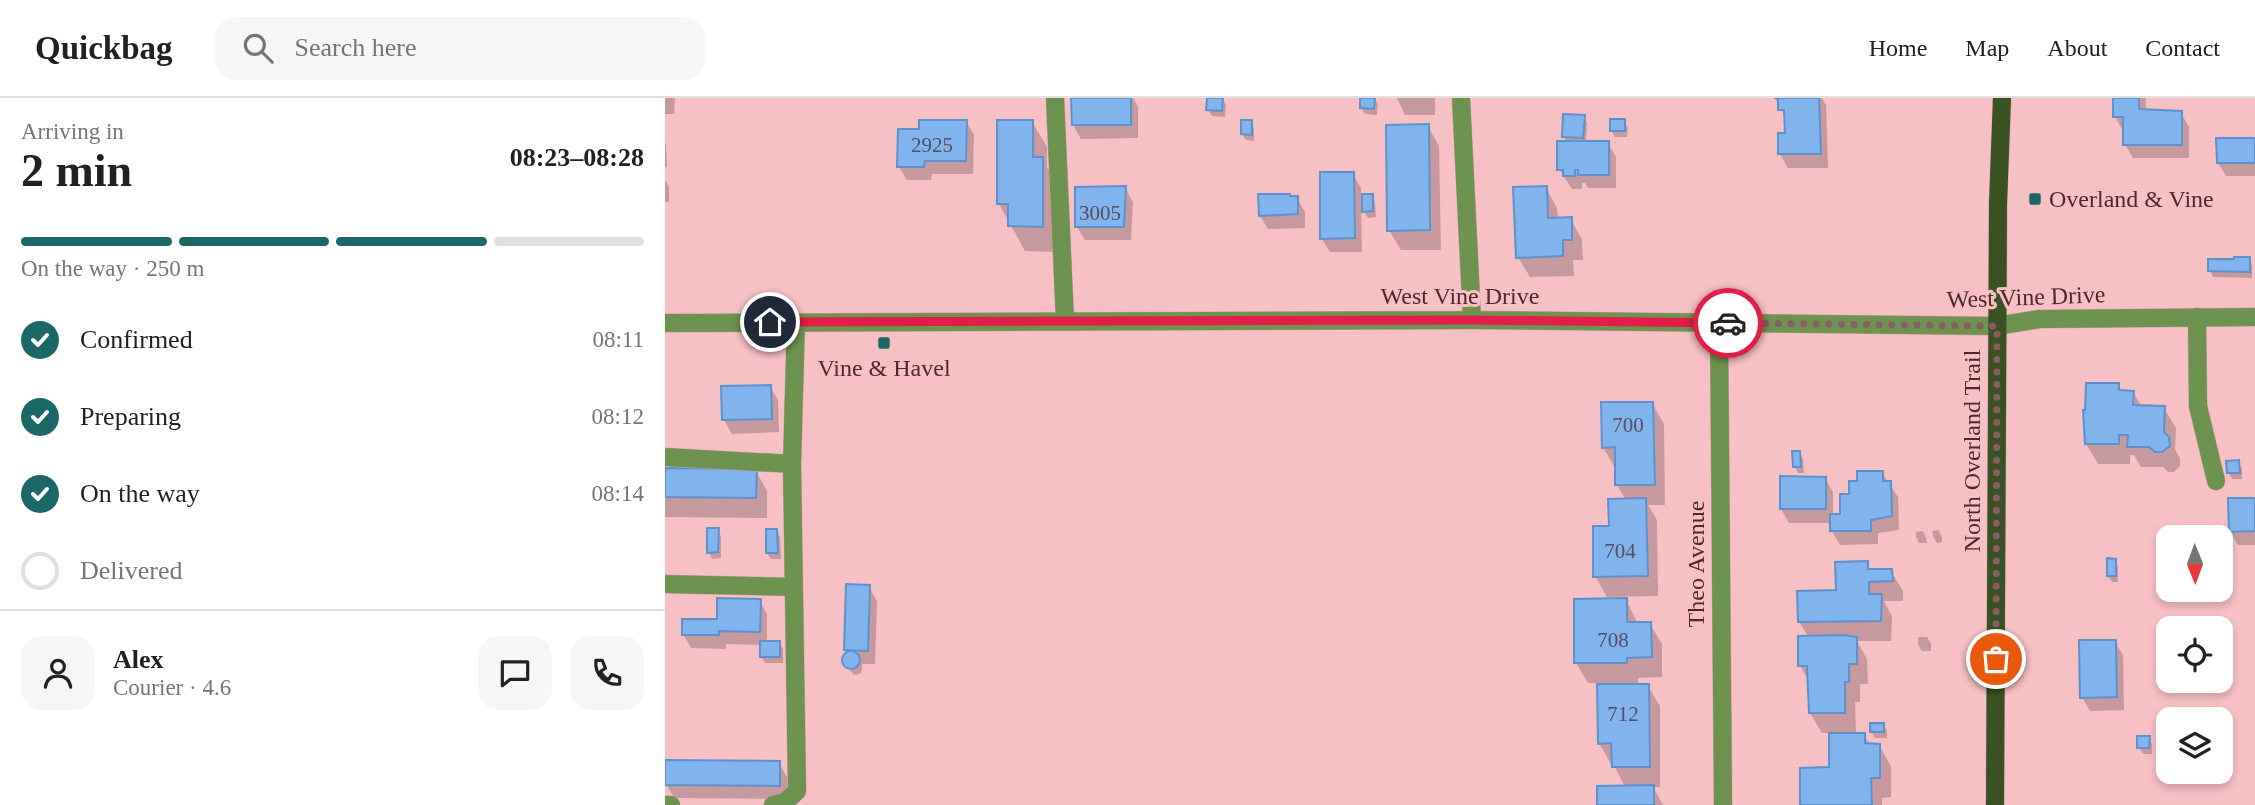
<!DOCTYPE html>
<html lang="en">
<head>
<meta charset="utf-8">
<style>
	:root { --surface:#fff; --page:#f6f6f6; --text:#202124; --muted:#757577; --line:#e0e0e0; --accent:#1b6866 }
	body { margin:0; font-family:Georgia,serif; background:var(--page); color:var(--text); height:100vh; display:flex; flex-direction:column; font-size:26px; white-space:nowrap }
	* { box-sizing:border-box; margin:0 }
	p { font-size:23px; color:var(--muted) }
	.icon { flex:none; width:38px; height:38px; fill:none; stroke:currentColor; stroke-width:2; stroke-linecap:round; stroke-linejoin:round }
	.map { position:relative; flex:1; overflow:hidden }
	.drawer { display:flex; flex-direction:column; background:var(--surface); width:665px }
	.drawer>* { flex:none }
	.needle { width:46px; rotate:179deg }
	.fabs { position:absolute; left:1491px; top:427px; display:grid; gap:14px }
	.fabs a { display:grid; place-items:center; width:77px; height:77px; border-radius:14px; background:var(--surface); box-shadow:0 4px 10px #0003; font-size:35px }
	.pin { position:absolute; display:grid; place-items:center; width:60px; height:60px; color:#fff; margin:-30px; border:4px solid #fff; border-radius:50%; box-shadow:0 2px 7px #0007 }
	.courier { position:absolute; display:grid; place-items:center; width:70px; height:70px; margin:-35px; border:5px solid #e11d48; border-radius:50%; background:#fff; color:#222; box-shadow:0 2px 9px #0007 }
	.head em { font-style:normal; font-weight:800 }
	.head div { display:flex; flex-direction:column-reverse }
	.head { display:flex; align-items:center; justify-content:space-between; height:119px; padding:0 21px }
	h1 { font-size:46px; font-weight:800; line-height:52px }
	.bar { display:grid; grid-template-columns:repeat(4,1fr); gap:10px 7px; align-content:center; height:84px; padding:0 21px }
	.bar i { height:9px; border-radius:5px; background:var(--line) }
	.bar .current { background:var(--accent) }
	.bar p { grid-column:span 4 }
	.line { display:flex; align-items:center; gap:18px; padding:0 21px; border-top:2px solid var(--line) }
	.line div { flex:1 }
	.round { display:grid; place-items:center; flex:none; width:74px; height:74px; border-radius:21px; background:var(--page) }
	ol { padding:0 21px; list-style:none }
	li { display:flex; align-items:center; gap:21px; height:77px }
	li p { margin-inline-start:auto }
	li .icon { padding:7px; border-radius:50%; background:var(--accent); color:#fff; stroke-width:4 }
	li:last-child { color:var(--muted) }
	li i { width:38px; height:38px; border:4px solid var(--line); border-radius:50% }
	header { display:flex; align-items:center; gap:42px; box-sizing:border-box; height:98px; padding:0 35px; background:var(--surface); border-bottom:2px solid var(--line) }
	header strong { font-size:33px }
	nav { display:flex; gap:38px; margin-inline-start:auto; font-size:24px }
	.search { width:490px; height:63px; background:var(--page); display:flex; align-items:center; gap:18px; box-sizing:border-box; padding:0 24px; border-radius:21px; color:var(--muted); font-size:26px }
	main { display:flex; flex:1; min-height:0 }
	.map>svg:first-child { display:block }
</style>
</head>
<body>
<header>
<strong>Quickbag</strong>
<div class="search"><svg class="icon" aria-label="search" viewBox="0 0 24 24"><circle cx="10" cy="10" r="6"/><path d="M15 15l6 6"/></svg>Search here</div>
<nav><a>Home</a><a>Map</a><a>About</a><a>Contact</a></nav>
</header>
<main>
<section class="drawer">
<div class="head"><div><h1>2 min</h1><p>Arriving in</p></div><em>08:23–08:28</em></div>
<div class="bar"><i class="current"></i><i class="current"></i><i class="current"></i><i></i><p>On the way · 250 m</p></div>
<ol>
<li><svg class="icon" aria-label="check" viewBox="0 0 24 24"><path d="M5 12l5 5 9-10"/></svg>Confirmed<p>08:11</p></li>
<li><svg class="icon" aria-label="check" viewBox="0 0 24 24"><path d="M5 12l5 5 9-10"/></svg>Preparing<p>08:12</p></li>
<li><svg class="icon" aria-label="check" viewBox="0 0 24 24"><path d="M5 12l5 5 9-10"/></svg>On the way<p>08:14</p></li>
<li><i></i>Delivered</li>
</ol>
<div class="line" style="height:126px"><a class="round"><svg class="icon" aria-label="person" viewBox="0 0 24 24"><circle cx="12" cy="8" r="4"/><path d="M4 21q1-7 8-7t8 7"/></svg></a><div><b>Alex</b><p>Courier · 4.6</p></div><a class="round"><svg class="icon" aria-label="chat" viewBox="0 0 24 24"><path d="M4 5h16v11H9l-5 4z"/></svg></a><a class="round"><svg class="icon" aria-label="phone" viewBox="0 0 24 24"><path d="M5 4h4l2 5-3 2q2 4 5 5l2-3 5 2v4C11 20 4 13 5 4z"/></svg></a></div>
</section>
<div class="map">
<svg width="1590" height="707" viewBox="0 0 1590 707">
	<rect width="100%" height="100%" fill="#f7c0c5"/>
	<path fill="#0003" d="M0 0H10L9 16H0Z
		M408 0H468L473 9V40L416 41 408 27Z
		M544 0H557L561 7 560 19 547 18 543 11Z
		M697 0H709L713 6 712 17 700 16 696 10Z
		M732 0H770V17H740Z
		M1112 0H1157L1161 7 1163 70H1123L1115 56 1122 37 1121 23Z
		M1450 0H1481V13L1516 15 1524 29V60H1468L1460 46 1458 33 1450 19Z
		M919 19 922 25 921 45H943L951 59V90H923L920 85H917V91H907L894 71 903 45 899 39Z
		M301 23 309 37 308 76H267L266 82H242L234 69 255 33Z
		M586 23 589 30V43L581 42 577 36Z
		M959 23 963 30 962 39H950L947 33Z
		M367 24 382 49V69L392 86V154L360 153 334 106Z
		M763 28 774 48 776 152H736L724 132Z
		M1553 42H1590V78H1561L1553 65Z
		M0 44 1 46 2 69H0Z
		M688 76 696 90V98H707L710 104 711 119 703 120 696 109 697 154H665L657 141Z
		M0 82 4 89V104H0Z
		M460 90 468 104 466 142H420L412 129Z
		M881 90 892 110 893 122 906 121 917 142 918 162H908L909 178 865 179 853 159Z
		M626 100H632L640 114V130L603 131 595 118Z
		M1584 161 1587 167V180L1548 179 1545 173Z
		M1453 287 1457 294H1468L1477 309 1499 310 1511 330 1510 351 1515 361V368L1509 374H1503L1498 369H1476L1469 357H1465V366H1433L1421 346Z
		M105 288 113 302 114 334 67 336 59 322Z
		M987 305 999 326 1000 407H983L992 422 993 498 942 499 930 478 945 429 961 402 952 387 950 370 938 349Z
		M1134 355 1138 361 1139 375H1133L1130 369Z
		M1573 364 1577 371V381H1567L1564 375Z
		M0 372 91 373 102 393V420L0 419Z
		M1217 375 1233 399 1234 432 1213 435V446L1175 447 1167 433V425H1124L1116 411 1160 380 1168 394V418H1177L1194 385Z
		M1564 402H1590V447H1573L1565 434Z
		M52 432 56 438V460L47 461 44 454Z
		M1273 432 1277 439V444L1272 445 1268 438 1267 433Z
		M111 433 115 439 116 461H106L102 455Z
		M1258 433 1261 440 1262 445H1254L1251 439V434Z
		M1450 462 1453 469V484H1447L1443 478Z
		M1202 465 1206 473H1226L1238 493V503H1219L1227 518 1226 543H1192L1202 561 1203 586H1195V604H1190L1191 637H1199L1205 647H1214L1226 668V699L1217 700V707H1137L1166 671V635H1157L1145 615V585L1135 568 1144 540 1134 524V494H1173Z
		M204 489 212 503 210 566H197V572L195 576 189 577 180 566 179 561 183 555 180 551Z
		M94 502 102 516V544H114L118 551V565H100L96 558 97 547 61 546V551L26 550 18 536 54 523Z
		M961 502 973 526H985L997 546V579L973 580V588H983L995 608V689H988L998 707H934L960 689 948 665 946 666 934 645V585H923L911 565Z
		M1253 539H1262L1266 546V553H1257L1253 547Z
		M1450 544 1458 557 1459 612 1425 613 1417 599Z
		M1218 626 1222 633V640H1210L1206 633Z
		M1484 640 1487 646V656H1478L1474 649Z
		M114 665 122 679V701L9 700 1 686Z"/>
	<path fill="#81b4ed" stroke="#5d91cc" stroke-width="2" d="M406 0H466V27H407Z
		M542 0H558L557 13 541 12Z
		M695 0H710L709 11 695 10Z
		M1110 0H1154L1156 56H1113V35H1120L1119 12H1113V2Z
		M1448 0H1474V11L1517 13V47H1458V19H1448Z
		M898 16 920 17 918 40 897 39Z
		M945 21H960V33H945Z
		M254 22H302L301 63H260L259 69H232L233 31H254Z
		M332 22H368V59H378V129L343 128V106H332Z
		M576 22H587V37L576 36Z
		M764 26 765 132 722 133 721 27Z
		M1551 40H1590V65H1552Z
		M892 43H944V77H913V72H910V78H898V72H892Z
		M655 74H689L690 140 655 141Z
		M461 88 459 129H410V89Z
		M882 88 883 120 907 119V142H898V158L851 160 848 89Z
		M593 96H625V98H633V116L594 118Z
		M697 96H708V113L697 114Z
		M1569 159H1585V174L1543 173V161H1569Z
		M1421 285H1454V292L1469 293 1468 307 1500 308 1499 334 1504 339 1505 348 1497 354H1490L1484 349H1462L1463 337H1454V346H1420L1418 312H1420Z
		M106 287 107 321 57 322 56 288Z
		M936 304H988L990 387H950V349L937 350Z
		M1127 353H1135L1136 369H1128Z
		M1574 362 1575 375H1562L1561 363Z
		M0 370 92 371 91 400 0 399Z
		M1192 373H1218V383H1226L1227 418 1206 422V433H1165V416H1175V396H1184V383H1192Z
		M1115 378 1161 379V411H1115Z
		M981 400 983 478 928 479V428H944L943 401Z
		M1563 400H1590V433L1564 434Z
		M42 430H54L53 454 42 455Z
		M101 431H112L113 455H101Z
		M1442 460 1451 461V478H1442Z
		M1203 463V471H1227L1228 483 1204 484V496H1217L1216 523 1133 524 1132 493 1171 492 1170 464Z
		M181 486 205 487 203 553 179 552Z
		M52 500 96 501 95 534 54 533V537H17V521H52Z
		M962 500V524H986L987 559 962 560V565H909V501Z
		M1179 537 1192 539V566H1184V584H1180V615H1144L1142 568H1133V538Z
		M1414 542H1451L1452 599 1415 600Z
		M95 543H115V559H95Z
		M177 562a9 9 0 1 1 18 0a9 9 0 1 1-18 0Z
		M932 586H984L985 669H947L946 645 933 646Z
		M1205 625H1219V634H1205Z
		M1164 635H1200V645L1215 646V680H1206L1207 707H1135V670L1164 669Z
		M1472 638H1485L1484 650H1472Z
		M0 662 115 663V688L0 687Z
		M989 687V707H932V688Z"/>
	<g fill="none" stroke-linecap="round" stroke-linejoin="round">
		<defs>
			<path id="minor" d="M390 0 400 223
				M796 0 807 222
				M1532 219 1533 308 1551 383
				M0 225 807 222 1332 228 1375 221 1590 219
				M1054 225 1058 707
				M0 359 127 366
				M0 486 129 489
				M0 707H6
				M108 707 120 704 132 693 127 366 131 224"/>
			<path id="major" d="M1330 707 1333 106 1337 0"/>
		</defs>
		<use href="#minor" stroke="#d19fa4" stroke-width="19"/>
		<use href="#major" stroke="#d19fa4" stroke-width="19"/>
		<use href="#minor" stroke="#6e9250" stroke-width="18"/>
		<use href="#major" stroke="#395123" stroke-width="18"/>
	</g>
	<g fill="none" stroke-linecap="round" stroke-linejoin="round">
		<path stroke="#885e62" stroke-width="7" stroke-dasharray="0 12.6" d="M1063 225 1332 228 1331 561"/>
		<path stroke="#e11d48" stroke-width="9" d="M105 224 807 222 1063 225"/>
	</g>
	<g fill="#1b6866" stroke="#f7c0c5" stroke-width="2.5">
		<rect x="1363" y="94" width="14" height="14" rx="3.5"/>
		<rect x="212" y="238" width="14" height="14" rx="3.5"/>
	</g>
	<g text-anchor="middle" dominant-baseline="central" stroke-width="6" stroke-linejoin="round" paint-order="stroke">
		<g font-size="21" fill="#594c5d">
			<text x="267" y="47">2925</text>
			<text x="435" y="115">3005</text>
			<text x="963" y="327">700</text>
			<text x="955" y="453">704</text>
			<text x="948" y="542">708</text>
			<text x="958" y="616">712</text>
		</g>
		<g font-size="24" fill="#4c292d" stroke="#f7c0c5" text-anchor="start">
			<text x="1384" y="101">Overland &amp; Vine</text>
			<text x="219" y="270" text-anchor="middle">Vine &amp; Havel</text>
		</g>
		<g font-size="24" fill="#4c292d" stroke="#f7c0c5">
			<text x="795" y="198">West Vine Drive</text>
			<text transform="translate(1361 199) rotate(-2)">West Vine Drive</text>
			<text transform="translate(1307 353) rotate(-90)">North Overland Trail</text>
			<text transform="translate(1031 466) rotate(-90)">Theo Avenue</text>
		</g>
	</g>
</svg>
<div class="fabs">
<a><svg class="needle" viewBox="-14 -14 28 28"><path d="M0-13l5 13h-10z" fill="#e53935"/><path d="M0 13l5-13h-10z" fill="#757577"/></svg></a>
<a><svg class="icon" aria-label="locate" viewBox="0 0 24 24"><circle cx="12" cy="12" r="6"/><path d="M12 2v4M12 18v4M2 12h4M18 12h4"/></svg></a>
<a><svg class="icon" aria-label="layers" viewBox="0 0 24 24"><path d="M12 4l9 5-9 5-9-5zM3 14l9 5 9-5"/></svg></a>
</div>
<div class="pin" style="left:1331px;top:561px;background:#ea580c"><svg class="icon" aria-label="bag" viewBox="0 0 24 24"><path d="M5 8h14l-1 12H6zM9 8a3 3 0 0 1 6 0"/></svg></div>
<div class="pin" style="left:105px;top:224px;background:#1f2937"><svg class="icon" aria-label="home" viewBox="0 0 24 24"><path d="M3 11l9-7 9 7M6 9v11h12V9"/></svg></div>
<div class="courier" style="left:1063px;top:225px"><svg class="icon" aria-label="car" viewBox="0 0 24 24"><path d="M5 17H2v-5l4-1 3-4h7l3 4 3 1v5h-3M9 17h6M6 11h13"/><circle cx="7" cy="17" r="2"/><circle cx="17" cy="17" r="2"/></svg></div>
</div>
</main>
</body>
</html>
